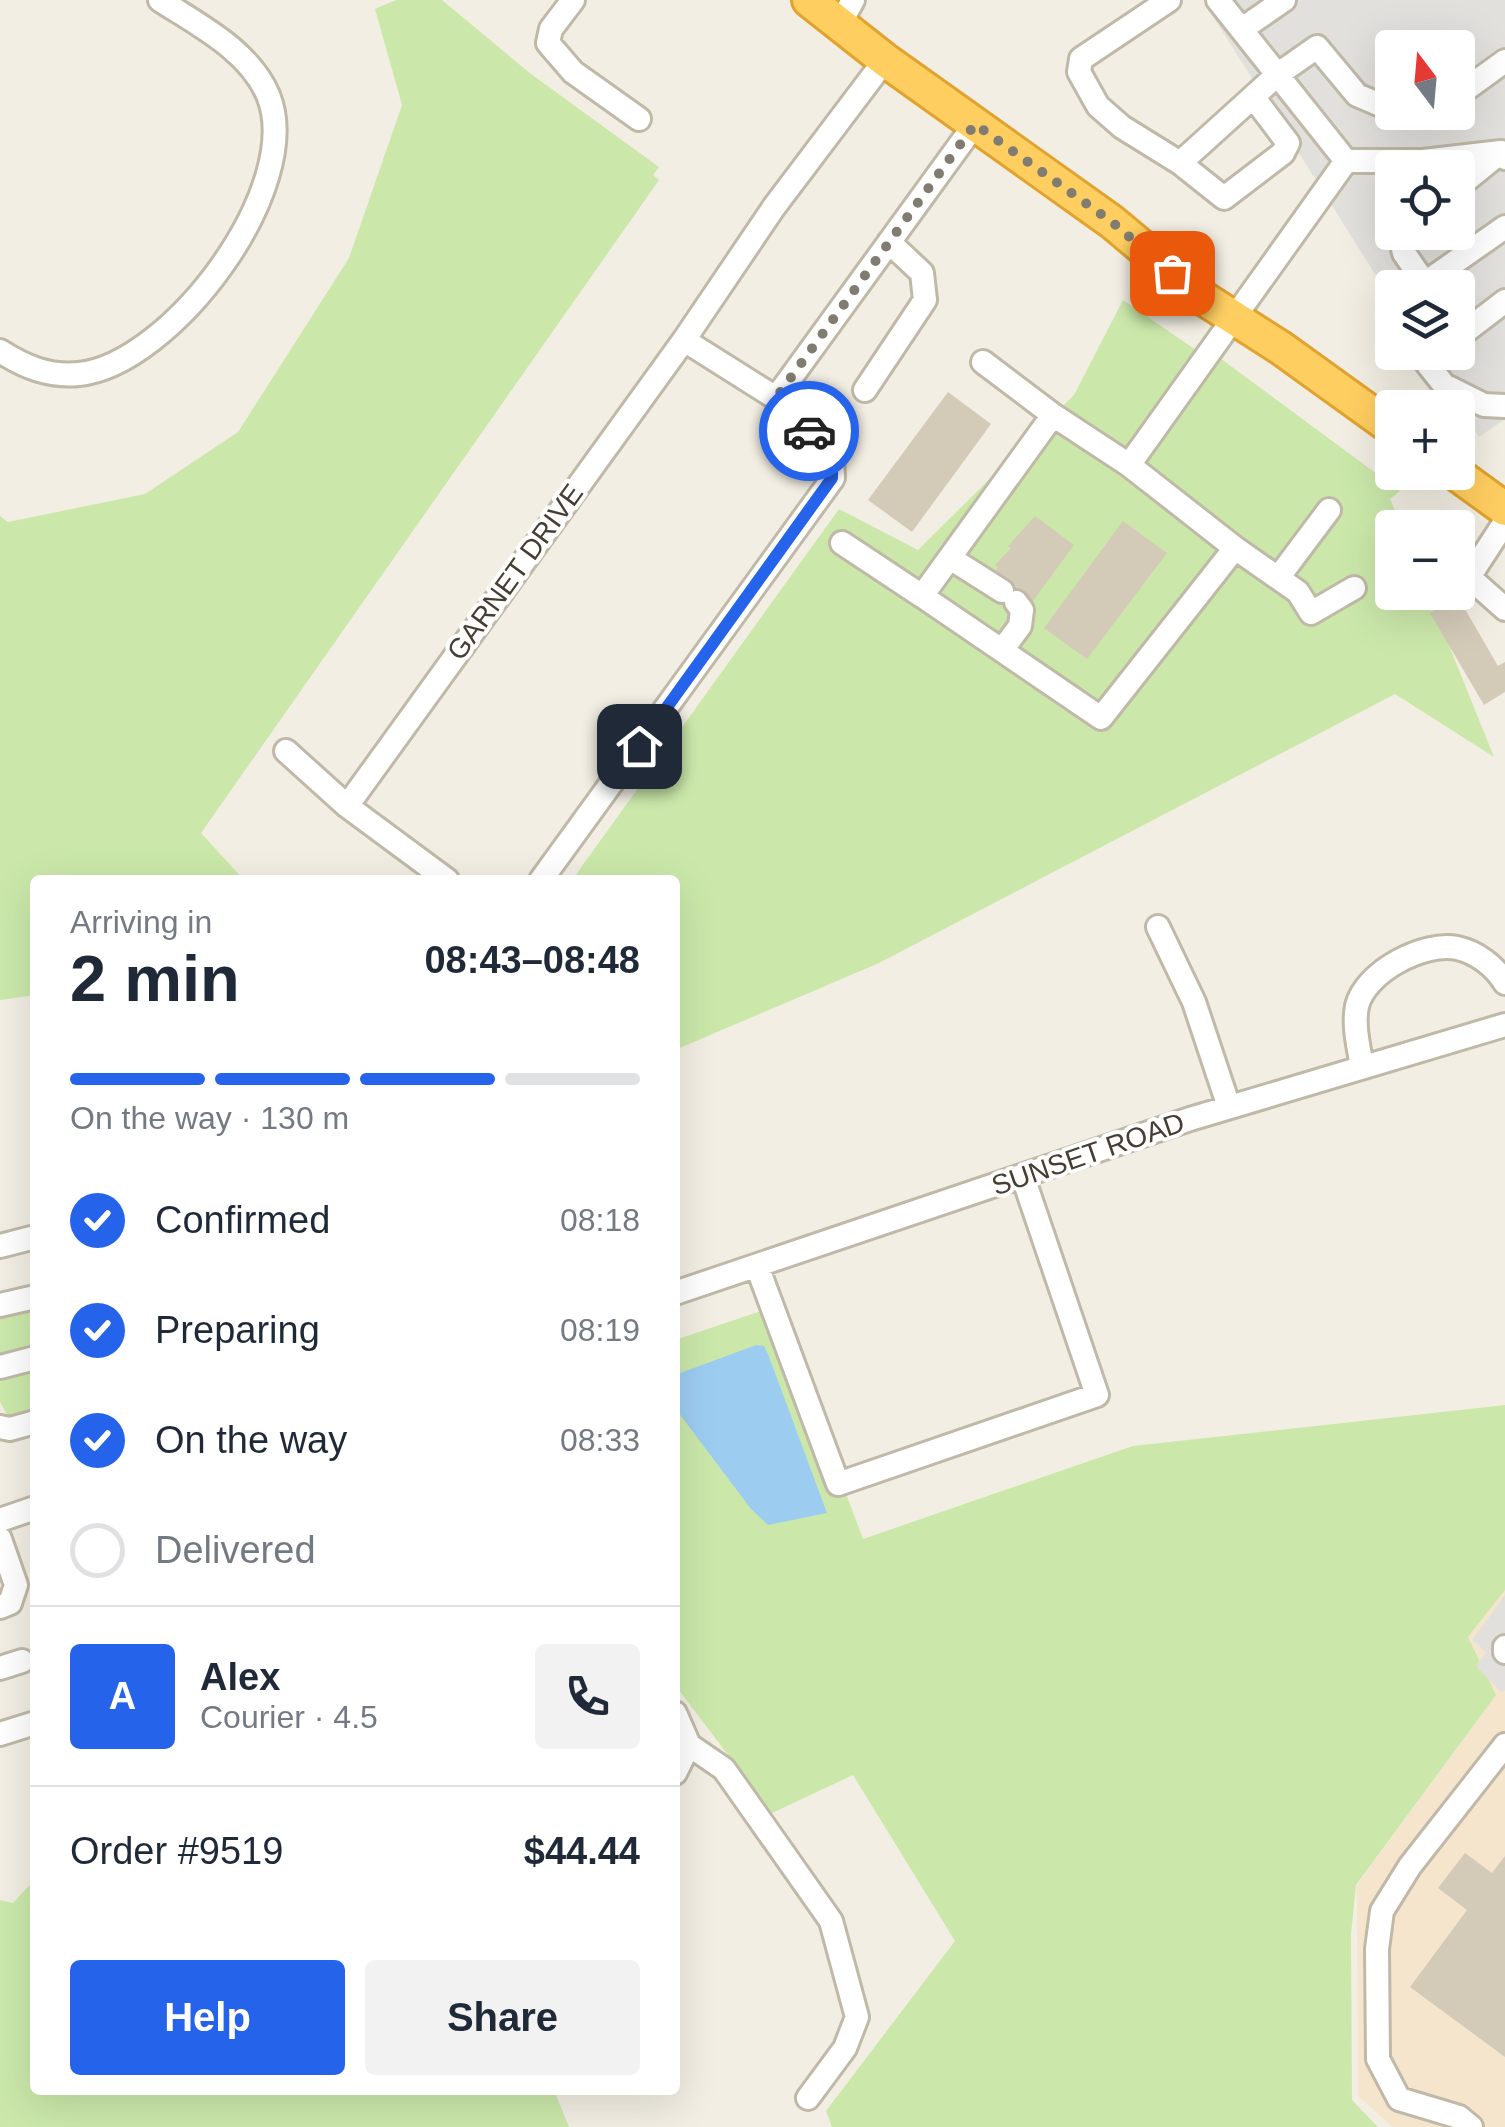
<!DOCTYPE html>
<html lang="en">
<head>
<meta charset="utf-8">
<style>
	:root { --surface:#fff; --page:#f2f2f3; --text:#1f2937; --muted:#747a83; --line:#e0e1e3; --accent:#2563eb }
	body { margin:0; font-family:Helvetica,sans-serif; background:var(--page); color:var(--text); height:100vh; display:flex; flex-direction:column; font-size:38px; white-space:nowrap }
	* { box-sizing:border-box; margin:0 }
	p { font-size:32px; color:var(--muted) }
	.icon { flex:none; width:55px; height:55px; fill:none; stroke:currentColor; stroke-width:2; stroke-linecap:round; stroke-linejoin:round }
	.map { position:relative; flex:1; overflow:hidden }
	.side { position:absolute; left:30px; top:875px; width:650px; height:1220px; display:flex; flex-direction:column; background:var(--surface); border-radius:10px; box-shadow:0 10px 40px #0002 }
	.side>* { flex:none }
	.needle { width:65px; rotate:344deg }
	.fabs { position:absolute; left:1375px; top:30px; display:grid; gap:20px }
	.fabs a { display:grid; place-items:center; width:100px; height:100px; border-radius:10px; background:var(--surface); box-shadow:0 10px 40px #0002; font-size:50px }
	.pin { position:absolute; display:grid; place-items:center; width:85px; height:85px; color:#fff; margin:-42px; border-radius:20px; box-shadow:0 5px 15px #0006 }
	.courier { position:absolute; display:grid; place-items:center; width:100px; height:100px; margin:-50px; border:8px solid #2563eb; border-radius:50%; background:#fff; color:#222; box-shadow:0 2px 12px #0007 }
	.overview em { font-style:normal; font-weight:700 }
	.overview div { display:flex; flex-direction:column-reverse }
	.overview { display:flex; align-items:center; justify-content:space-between; height:170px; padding:0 40px }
	h1 { font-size:65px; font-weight:700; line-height:75px }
	.bar { display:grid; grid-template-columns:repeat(4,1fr); gap:15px 10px; align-content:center; height:120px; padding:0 40px }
	.bar i { height:12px; border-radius:8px; background:var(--line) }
	.bar .active { background:var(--accent) }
	.bar p { grid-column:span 4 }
	.line { display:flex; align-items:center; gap:25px; padding:0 40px; border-top:2px solid var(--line) }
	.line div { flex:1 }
	.round { display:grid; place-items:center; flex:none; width:105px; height:105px; border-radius:10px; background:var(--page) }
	ol { padding:0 40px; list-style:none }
	li { display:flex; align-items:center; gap:30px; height:110px }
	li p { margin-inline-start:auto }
	li .icon { padding:10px; border-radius:50%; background:var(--accent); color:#fff; stroke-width:4 }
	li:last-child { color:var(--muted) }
	li i { width:55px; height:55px; border:5px solid var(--line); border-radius:50% }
	.action { display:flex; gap:20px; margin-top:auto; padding:20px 40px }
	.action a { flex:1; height:115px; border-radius:10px; background:var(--accent); color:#fff; font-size:40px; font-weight:700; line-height:115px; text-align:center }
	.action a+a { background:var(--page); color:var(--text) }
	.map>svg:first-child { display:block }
</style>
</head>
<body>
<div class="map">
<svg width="1505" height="2127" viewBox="0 0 1505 2127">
	<rect width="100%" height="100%" fill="#f2eee3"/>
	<path fill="#f5e5cd" d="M1505 1590V2127H1393L1358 2096 1357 1885 1496 1695 1468 1637Z"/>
	<path fill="#cbe8aa" d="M396 0H442L531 74 659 167 653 175 659 180 201 833 244 880H35V995L0 1000V516L8 522 145 494 238 432 349 258 402 105 375 9Z
		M1123 300 1212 361 1216 355 1400 491 1390 499 1402 527 1392 528V592L1428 593 1494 757 1395 694 879 963 675 1050V880H572L839 509 918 550 1074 395Z
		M35 1294V1429L19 1436 0 1402V1314Z
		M776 1306 863 1539 1133 1446 1505 1405V1590L1468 1637 1496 1695 1356 1885 1351 1934 1352 2100 1378 2127H832L826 2111 955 1941 853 1775 772 1813 675 1685V1340Z
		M35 1879V2090H554L569 2127H0V1900L13 1903Z"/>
	<path fill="#e2e0dc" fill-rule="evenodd" d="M1236 0H1505V419L1479 437 1425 353 1458 352V288H1392V301L1212 15ZM1392 48H1458V112H1392ZM1392 168H1458V232H1392Z
		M1505 1595V1690L1502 1693 1476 1666 1486 1653 1472 1640Z"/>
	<path fill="#9ccdf1" d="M756 1345 764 1346 768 1354 827 1513 768 1525 751 1509 675 1408V1375Z"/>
	<path fill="#d4cab8" d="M948 392 991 424 912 532 868 500Z
		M1035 516 1074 545 1030 605 1012 608 997 598 992 576 998 567 995 565 1011 548 1008 546Z
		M1123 521 1167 553 1087 659 1044 628Z
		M1458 597 1498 666 1505 662V692L1484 705 1430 613Z
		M1465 1853 1492 1873 1505 1856V2057L1410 1987 1467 1910 1438 1888Z"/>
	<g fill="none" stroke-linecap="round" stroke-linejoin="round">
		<defs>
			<path id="minor" d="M573 0 551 29 548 43 573 72 639 119
				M1169 0 1081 59 1079 72 1098 106 1122 127 1180 163 1224 198 1283 153 1288 143 1254 98
				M840 24 853 0
				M1242 29 1284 0
				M1458 95 1505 61
				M1346 161H1423L1501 152 1505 158
				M1180 163 1277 75 1317 47 1357 95 1392 110
				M1458 187 1501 152
				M1399 232 1404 253 1428 288
				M1418 288 1505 227
				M1458 323 1466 331 1505 301
				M0 351C25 367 49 377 79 374 171 365 306 186 268 95 249 50 198 25 160 0
				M1418 352 1444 385 1484 405 1505 406
				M983 362 1053 415
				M865 390 925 300 922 273 889 242
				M776 398 975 124
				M1129 465 1053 415 922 596 1101 718 1235 548 1129 465 1346 161 1218 0
				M842 543 922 596
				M1235 548 1298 592 1311 613 1354 588
				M950 558 1002 591
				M1458 576 1469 577 1505 609
				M1469 577 1505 522
				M1278 578 1329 510
				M1002 650 1020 626 1022 610 1016 602
				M286 751 347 806 447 880
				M347 806 684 340 774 207 885 60
				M541 880 833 478 832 456 776 398 684 340
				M1158 927 1194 1002 1229 1107
				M1362 1067C1359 1048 1353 1026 1357 1006 1365 972 1424 941 1457 948 1476 952 1495 966 1505 983
				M0 1246 35 1237
				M757 1266 838 1484 1097 1395 1023 1177
				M675 1293 1190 1119 1505 1025
				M0 1305 35 1297
				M0 1367 35 1358
				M0 1427 10 1429 35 1422
				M0 1520 35 1508
				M0 1539 16 1585 10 1603 0 1607
				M1505 1647V1652
				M0 1668 22 1661
				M675 1713 689 1745 675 1773
				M0 1734 35 1723
				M689 1745 724 1769 831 1921 857 2017 845 2048 808 2098
				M1471 2127 1459 2117 1399 2099 1378 2059 1377 1949 1382 1911 1410 1866 1505 1745"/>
			<path id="highway" d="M809 0 885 60 1112 222 1203 298 1281 348 1392 428
				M1454 472 1505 509"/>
		</defs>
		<use href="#minor" stroke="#c0b9a8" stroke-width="28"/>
		<use href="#highway" stroke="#e1a32e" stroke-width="38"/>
		<use href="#minor" stroke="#fff" stroke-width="22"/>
		<use href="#highway" stroke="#ffce61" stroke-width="32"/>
	</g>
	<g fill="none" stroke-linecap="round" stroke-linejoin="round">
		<path stroke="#817c71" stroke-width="10" stroke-dasharray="0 18" d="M809 431 776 398 975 124 1112 222 1172 273"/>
		<path stroke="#2563eb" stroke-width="12" d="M639 746 832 478V456L809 431"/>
	</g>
	<g text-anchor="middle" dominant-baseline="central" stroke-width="8" stroke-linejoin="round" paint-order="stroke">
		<g font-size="28" fill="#443e33" stroke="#fff">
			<text transform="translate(515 572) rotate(-54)">GARNET DRIVE</text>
			<text transform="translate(1088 1154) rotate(-19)">SUNSET ROAD</text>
		</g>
	</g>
</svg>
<div class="fabs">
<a><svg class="needle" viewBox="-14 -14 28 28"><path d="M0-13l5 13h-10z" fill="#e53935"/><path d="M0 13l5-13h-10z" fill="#747a83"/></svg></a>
<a><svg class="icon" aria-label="locate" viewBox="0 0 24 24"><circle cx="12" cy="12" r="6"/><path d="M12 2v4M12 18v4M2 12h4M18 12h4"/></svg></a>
<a><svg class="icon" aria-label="layers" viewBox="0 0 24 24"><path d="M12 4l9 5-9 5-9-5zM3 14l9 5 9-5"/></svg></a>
<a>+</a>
<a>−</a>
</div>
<div class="pin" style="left:1172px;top:273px;background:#ea580c"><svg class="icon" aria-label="bag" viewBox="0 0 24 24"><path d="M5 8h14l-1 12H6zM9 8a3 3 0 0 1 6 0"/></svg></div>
<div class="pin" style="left:639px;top:746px;background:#1f2937"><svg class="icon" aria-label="home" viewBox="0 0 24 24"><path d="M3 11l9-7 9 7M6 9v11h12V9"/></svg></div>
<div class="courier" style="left:809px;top:431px"><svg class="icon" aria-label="car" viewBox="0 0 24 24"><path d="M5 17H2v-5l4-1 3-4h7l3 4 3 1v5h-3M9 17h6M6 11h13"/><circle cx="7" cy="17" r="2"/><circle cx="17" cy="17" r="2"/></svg></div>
<section class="side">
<div class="overview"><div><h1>2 min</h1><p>Arriving in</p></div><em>08:43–08:48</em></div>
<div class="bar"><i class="active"></i><i class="active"></i><i class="active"></i><i></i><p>On the way · 130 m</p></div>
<ol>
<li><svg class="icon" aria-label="check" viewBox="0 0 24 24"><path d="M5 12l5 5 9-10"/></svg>Confirmed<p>08:18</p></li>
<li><svg class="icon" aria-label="check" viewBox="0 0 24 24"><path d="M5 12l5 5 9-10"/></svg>Preparing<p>08:19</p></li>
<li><svg class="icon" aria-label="check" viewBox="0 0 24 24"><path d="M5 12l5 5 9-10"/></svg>On the way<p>08:33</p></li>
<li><i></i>Delivered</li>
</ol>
<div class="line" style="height:180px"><b class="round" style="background:var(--accent);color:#fff">A</b><div><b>Alex</b><p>Courier · 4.5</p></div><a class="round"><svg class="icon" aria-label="phone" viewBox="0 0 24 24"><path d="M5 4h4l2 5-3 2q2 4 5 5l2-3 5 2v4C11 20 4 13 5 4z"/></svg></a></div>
<div class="line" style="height:130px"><div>Order #9519</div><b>$44.44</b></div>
<div class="action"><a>Help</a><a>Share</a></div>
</section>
</div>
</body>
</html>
